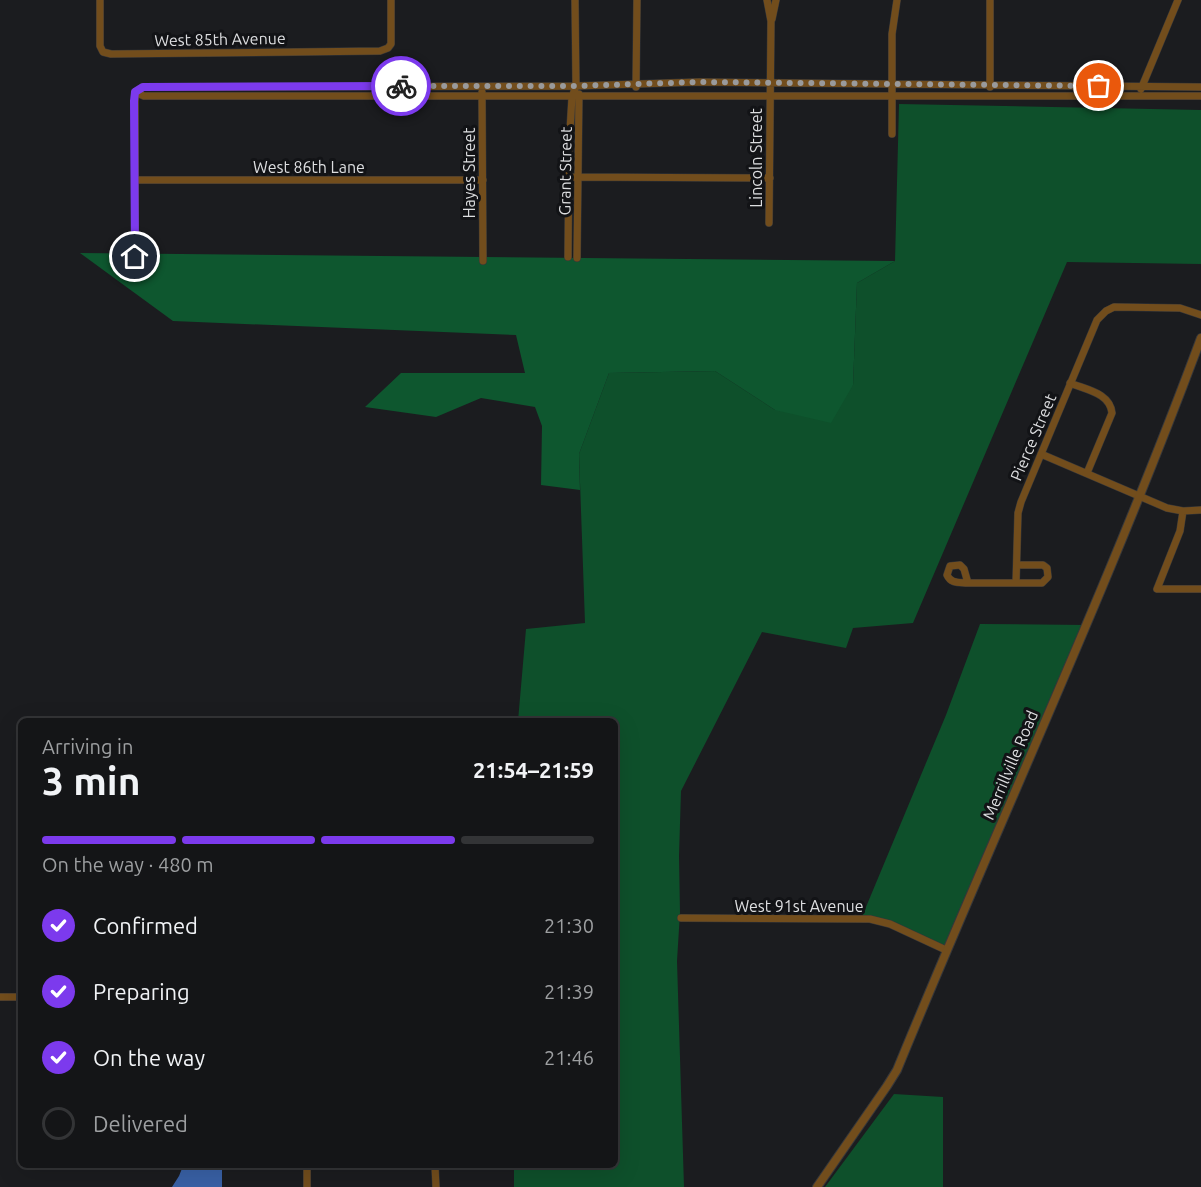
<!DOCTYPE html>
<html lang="en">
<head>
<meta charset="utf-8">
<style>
	:root { --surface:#141517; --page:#1d1e20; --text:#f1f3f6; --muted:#9d9fa1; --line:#333436; --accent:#7c3aed }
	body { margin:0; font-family:Ubuntu,sans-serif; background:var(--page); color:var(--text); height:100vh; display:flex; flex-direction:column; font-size:22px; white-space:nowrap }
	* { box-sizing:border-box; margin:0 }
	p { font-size:20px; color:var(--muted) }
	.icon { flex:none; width:33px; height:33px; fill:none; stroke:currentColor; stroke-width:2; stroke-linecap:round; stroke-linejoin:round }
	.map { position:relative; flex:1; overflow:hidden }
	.panel { position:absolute; left:18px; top:718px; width:600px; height:450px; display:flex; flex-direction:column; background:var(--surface); border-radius:9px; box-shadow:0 6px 24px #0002,0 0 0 2px var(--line) }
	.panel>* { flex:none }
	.pin { position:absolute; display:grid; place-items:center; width:51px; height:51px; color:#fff; margin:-26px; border:3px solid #fff; border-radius:50%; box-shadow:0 2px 6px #0007 }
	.courier { position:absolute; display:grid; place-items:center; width:60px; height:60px; margin:-30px; border:4px solid #7c3aed; border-radius:50%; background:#fff; color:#222; box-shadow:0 2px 8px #0007 }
	.head em { font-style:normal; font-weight:700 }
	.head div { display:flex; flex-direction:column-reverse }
	.head { display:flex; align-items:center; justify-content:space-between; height:102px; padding:0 24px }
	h1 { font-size:39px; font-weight:700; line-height:45px }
	.bar { display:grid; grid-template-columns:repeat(4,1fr); gap:9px 6px; align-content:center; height:72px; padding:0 24px }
	.bar i { height:8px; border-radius:4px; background:var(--line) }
	.bar .active { background:var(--accent) }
	.bar p { grid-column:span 4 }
	ol { padding:0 24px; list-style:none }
	li { display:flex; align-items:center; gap:18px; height:66px }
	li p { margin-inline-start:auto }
	li .icon { padding:6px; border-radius:50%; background:var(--accent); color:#fff; stroke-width:4 }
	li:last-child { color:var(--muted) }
	li i { width:33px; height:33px; border:3px solid var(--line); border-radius:50% }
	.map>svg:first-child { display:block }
</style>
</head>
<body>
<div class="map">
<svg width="1201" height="1187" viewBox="0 0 1201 1187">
	<rect width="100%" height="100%" fill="#1b1c1f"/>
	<path fill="#0e502b" d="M899 104 1201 110V264L1067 262 913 623 853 628 846 648 762 632 681 791 679 856 680 913 677 961 684 1187H514V1166H615V722L518 721 526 629 585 623 579 454 609 373 715 371 775 410 853 385 857 283 895 261Z
		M980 624 1086 625 946 950 890 924 861 919 946 715Z
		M894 1094 943 1097V1187H825Z"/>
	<path fill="#0e572f" d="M80 253 895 261 857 283 853 385 831 423 775 410 715 371 609 373 579 454 580 490 541 485 542 426 535 407 481 398 436 417 365 407 401 373H525L516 335 173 321Z"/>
	<path fill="#3961a6" d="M183 1166H222V1187H172L179 1176Z"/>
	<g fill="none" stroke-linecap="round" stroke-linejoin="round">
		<defs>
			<path id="minor" d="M100 0V46L103 52 111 54 380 51 388 48 391 44V0
				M767 0 771 21 769 223
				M772 19 776 0
				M636 87 637 0
				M990 87V0
				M1141 89 1178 0
				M135 92 143 87 576 86 699 82 1201 87
				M135 92 144 96C496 96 848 94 1201 96
				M482 92 483 261
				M892 134V34L897 0
				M569 177 770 178
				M135 180H483
				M135 257V92
				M568 257 569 147 572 97 576 86 575 0
				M577 258 579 94
				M1070 383C1087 390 1110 393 1112 413L1087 473
				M1041 454 1167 508 1183 511 1201 510
				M1183 511 1180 531 1157 589H1201
				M968 583C959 582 951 584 947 575L950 566 960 565 964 569 968 583H1042L1048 577 1047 568 1043 565H1017
				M1016 583 1018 513 1021 502 1097 320 1106 311 1114 307 1180 308 1201 315
				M681 918 870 919 890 924 946 950
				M0 997H21
				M307 1166V1187
				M435 1166 436 1187"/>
			<path id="tertiary" d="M817 1187 887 1086 897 1070C997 826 1109 586 1201 338"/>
		</defs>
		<use href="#minor" stroke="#36373a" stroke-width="8"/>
		<use href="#tertiary" stroke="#36373a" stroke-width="10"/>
		<use href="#minor" stroke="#724d1c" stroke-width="7"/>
		<use href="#tertiary" stroke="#724d1c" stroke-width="8"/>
	</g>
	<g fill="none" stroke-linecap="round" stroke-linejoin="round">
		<path stroke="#999a9c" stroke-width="6" stroke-dasharray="0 10.8" d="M401 86H576L699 82 1099 86"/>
		<path stroke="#7c3aed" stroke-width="8" d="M135 257 134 101 135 92 143 87 401 86"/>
	</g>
	<g text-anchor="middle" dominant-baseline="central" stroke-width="6" stroke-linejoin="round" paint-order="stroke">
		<g font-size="16" fill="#dddee0" stroke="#121316">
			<text transform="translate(220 39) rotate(-1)">West 85th Avenue</text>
			<text transform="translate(756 158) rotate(-90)">Lincoln Street</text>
			<text x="309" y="167">West 86th Lane</text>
			<text transform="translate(565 171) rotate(-89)">Grant Street</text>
			<text transform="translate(469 173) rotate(-90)">Hayes Street</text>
			<text transform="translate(1033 437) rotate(-67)">Pierce Street</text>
			<text transform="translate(1010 765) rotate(-67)">Merrillville Road</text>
			<text x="799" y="906">West 91st Avenue</text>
		</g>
	</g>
</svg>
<div class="pin" style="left:1099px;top:86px;background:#ea580c"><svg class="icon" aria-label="bag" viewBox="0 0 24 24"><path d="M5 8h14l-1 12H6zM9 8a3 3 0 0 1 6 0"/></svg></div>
<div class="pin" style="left:135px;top:257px;background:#1f2937"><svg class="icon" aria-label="home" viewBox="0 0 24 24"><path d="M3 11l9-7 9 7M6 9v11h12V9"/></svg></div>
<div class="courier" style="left:401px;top:86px"><svg class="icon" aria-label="bike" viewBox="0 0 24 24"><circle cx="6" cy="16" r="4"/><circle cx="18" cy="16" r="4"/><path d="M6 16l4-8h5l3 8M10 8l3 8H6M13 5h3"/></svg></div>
<section class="panel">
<div class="head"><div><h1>3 min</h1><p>Arriving in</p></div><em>21:54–21:59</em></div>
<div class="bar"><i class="active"></i><i class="active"></i><i class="active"></i><i></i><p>On the way · 480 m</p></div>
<ol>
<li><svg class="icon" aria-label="check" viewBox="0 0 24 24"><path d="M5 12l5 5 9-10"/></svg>Confirmed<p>21:30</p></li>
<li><svg class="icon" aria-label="check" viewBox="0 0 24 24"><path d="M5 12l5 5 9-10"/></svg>Preparing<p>21:39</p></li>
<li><svg class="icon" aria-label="check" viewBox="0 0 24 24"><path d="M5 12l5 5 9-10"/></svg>On the way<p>21:46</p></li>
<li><i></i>Delivered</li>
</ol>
</section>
</div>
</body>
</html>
